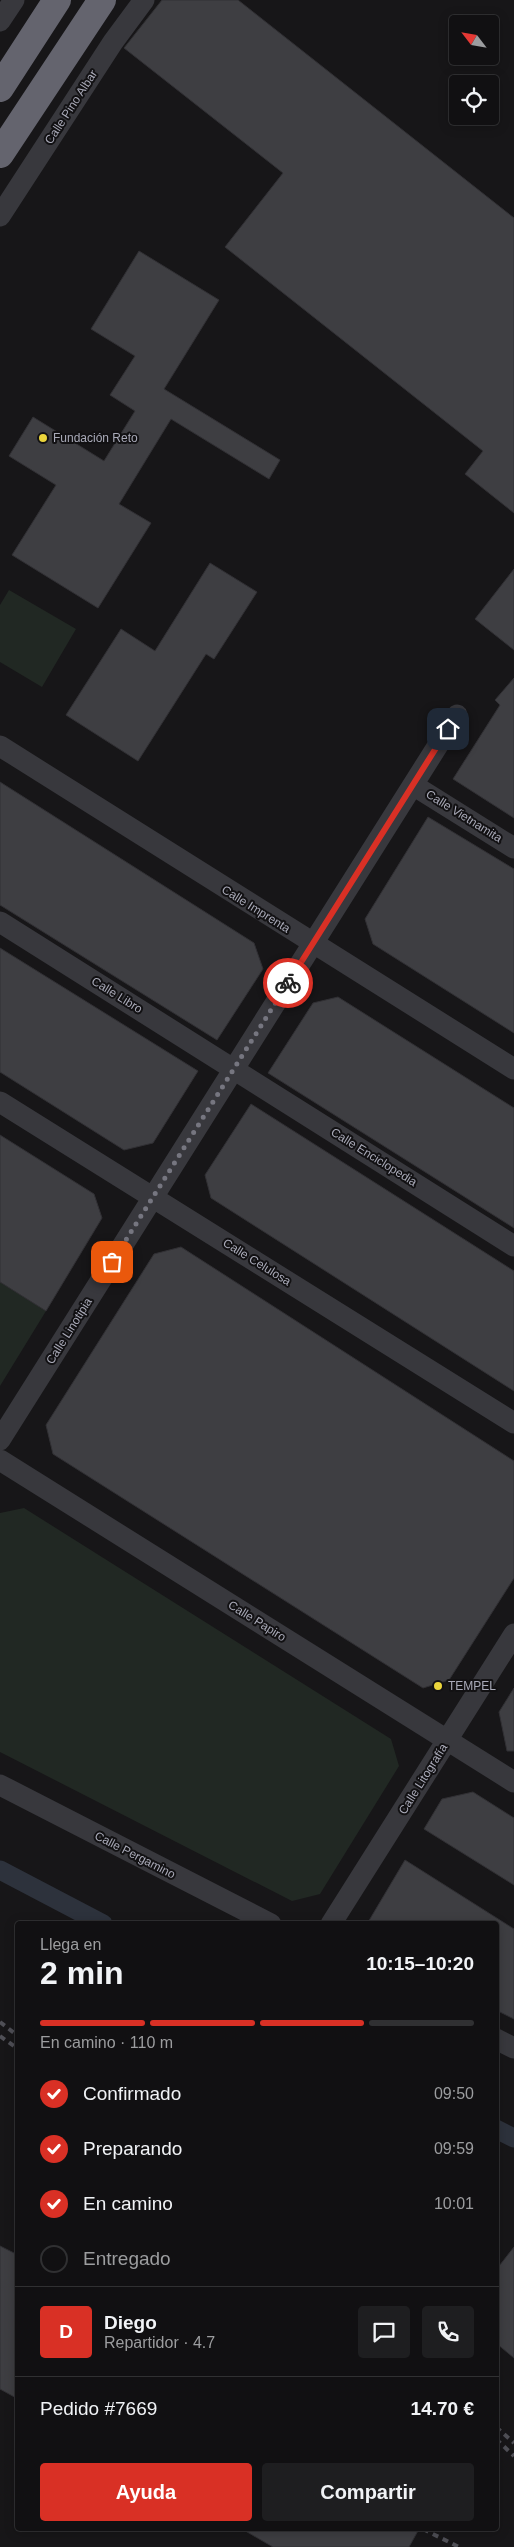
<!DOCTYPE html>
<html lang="es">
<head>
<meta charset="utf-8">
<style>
	:root { --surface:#111012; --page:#1e1e20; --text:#f1f3f6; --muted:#9c9d9f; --line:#303032; --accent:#d93025 }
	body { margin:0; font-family:Arial,sans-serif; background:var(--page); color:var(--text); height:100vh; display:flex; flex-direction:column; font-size:19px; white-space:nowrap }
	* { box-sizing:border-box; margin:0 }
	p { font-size:16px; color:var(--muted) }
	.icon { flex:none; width:28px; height:28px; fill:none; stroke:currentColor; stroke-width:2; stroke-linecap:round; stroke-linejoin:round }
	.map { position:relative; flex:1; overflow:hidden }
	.side { position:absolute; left:15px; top:1921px; width:484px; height:610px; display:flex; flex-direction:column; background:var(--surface); border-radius:5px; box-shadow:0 2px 12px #0003,0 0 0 1px var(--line) }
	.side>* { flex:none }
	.needle { width:32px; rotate:301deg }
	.buttons { position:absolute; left:449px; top:15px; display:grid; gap:10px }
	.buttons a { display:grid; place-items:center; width:50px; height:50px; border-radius:5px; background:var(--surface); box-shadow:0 2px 12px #0003,0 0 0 1px var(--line); font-size:25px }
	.pin { position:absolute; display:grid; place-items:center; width:42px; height:42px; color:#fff; margin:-21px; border-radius:10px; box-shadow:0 2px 8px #0006 }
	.courier { position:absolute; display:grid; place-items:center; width:50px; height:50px; margin:-25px; border:4px solid #d93025; border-radius:50%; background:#fff; color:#222; box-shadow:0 1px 6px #0007 }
	.head em { font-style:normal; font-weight:800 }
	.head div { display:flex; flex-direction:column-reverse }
	.head { display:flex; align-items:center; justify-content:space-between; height:85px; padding:0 25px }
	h1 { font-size:32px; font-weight:800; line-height:38px }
	.bar { display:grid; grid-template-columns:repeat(4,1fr); gap:8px 5px; align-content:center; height:60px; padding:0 25px }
	.bar i { height:6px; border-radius:4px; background:var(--line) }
	.bar .active { background:var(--accent) }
	.bar p { grid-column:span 4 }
	.line { display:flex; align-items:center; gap:12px; padding:0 25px; border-top:1px solid var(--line) }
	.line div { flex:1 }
	.round { display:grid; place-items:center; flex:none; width:52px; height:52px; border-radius:5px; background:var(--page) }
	ol { padding:0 25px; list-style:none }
	li { display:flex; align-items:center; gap:15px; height:55px }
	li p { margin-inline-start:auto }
	li .icon { padding:5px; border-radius:50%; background:var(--accent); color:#fff; stroke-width:4 }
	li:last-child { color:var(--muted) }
	li i { width:28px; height:28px; border:2px solid var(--line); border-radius:50% }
	.primary-button { display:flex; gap:10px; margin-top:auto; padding:10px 25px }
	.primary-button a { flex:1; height:58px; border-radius:5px; background:var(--accent); color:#fff; font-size:20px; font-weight:800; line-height:58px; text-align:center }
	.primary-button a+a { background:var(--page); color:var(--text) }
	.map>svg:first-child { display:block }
</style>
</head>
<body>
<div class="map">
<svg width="514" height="2547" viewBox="0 0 514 2547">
	<rect width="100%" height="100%" fill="#171618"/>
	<path fill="#212823" d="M9 590 76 629 42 687 0 662V605Z
		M0 1282 46 1311 0 1386Z
		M24 1508 391 1739 399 1766 320 1894 292 1901 0 1752V1513Z"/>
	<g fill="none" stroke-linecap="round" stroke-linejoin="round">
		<path stroke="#2d323c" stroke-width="19" d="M0 1870 103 1924
			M496 2129 514 2138"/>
	</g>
	<path fill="#3e3e42" stroke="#313034" d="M162 0H238L514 218V513L465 474 483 451 225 247 283 173 124 48Z
		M139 251 219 300 164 389 280 460 269 479 171 419 119 504 151 523 98 608 12 555 56 485 9 456 33 417 104 461 135 411 110 395 135 356 91 329Z
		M210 563 257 592 214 659 206 654 138 761 66 715 121 629 155 651Z
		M514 569V650L475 619Z
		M514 678V818L453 779 500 705 495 700Z
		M0 782 254 943 263 969 217 1040 0 905Z
		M428 817 514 869V1033L373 944 365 919Z
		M0 948 198 1071 153 1143 124 1150 0 1072Z
		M338 997 514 1108V1228L268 1073 313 1003Z
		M251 1104 514 1271V1391L211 1198 205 1175Z
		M0 1135 94 1194 102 1218 46 1311 0 1282Z
		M181 1247 514 1461V1578L449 1680 423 1688 53 1454 46 1425 154 1254Z
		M514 1688V1751H507L499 1712Z
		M473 1792 514 1818V1885L424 1829 442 1799Z
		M405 1860 514 1929V2019L496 2010V1924H367Z
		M0 2246 18 2255V2399L0 2389Z
		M514 2247V2358L496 2343V2270Z
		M242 2529H419L409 2547H273Z"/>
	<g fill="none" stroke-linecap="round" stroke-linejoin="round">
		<path stroke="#38383d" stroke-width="21" d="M0 21 14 0
			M0 216 113 42 144 0
			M0 746 514 1069
			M413 785 514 848
			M0 922 514 1246
			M0 1102 514 1423
			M0 1440 457 715
			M0 1460 514 1782
			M0 1785 271 1924
			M331 1924 514 1634
			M496 2039 514 2048"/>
		<path stroke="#64646e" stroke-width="28" d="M0 88 57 0
			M0 154 102 0"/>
		<path stroke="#4f4f56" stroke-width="4" stroke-dasharray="6 5" stroke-linecap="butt" d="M0 2022 18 2036
			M0 2036 18 2049
			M496 2427 514 2443
			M496 2439 514 2456
			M423 2529 459 2547"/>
	</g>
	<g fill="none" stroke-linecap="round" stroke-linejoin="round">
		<path stroke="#767680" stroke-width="5" stroke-dasharray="0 9" d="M112 1262 288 983"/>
		<path stroke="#d93025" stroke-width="6" d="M288 983 448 729"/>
	</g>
	<g fill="#ebd53c" stroke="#121113" stroke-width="2">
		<circle cx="43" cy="438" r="5"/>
		<circle cx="438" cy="1686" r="5"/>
	</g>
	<g text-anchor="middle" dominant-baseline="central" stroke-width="4" stroke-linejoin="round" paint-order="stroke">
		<g font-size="12" fill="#a9aab8" stroke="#121113">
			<text transform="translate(71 107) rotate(-57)">Calle Pino Albar</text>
			<text transform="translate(464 816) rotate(32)">Calle Vietnamita</text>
			<text transform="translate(256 909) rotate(32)">Calle Imprenta</text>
			<text transform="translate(117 995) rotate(32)">Calle Libro</text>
			<text transform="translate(374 1157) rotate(32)">Calle Enciclopedia</text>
			<text transform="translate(257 1262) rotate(32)">Calle Celulosa</text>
			<text transform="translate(69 1331) rotate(-58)">Calle Linotipia</text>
			<text transform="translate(257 1621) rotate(32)">Calle Papiro</text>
			<text transform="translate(423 1779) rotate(-58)">Calle Litografía</text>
			<text transform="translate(135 1855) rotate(27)">Calle Pergamino</text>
		</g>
		<g font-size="12" fill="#a9aab8" stroke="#121113" text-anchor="start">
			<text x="53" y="438">Fundación Reto</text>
			<text x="448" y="1686">TEMPEL</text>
		</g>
	</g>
</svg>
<div class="buttons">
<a><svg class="needle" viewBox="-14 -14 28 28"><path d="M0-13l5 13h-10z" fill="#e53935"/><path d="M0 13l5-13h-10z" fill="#9c9d9f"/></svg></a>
<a><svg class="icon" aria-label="locate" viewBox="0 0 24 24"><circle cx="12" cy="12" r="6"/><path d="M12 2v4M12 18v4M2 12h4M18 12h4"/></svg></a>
</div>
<div class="pin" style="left:112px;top:1262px;background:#ea580c"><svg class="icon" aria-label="bag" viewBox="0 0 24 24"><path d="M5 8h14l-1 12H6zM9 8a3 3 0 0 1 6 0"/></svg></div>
<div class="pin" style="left:448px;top:729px;background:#1f2937"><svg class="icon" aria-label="home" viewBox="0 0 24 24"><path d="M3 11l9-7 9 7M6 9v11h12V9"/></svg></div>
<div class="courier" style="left:288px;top:983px"><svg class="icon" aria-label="bike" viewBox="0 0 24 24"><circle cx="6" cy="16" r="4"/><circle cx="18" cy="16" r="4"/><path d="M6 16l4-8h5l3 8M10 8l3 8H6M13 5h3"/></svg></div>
<section class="side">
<div class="head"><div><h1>2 min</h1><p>Llega en</p></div><em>10:15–10:20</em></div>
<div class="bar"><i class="active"></i><i class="active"></i><i class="active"></i><i></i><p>En camino · 110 m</p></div>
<ol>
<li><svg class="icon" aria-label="check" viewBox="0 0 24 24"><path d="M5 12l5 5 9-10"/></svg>Confirmado<p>09:50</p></li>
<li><svg class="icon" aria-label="check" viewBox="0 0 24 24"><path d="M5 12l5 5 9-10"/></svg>Preparando<p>09:59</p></li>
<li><svg class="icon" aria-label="check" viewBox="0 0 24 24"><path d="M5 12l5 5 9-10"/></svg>En camino<p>10:01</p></li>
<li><i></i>Entregado</li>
</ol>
<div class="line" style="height:90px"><b class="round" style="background:var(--accent);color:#fff">D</b><div><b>Diego</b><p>Repartidor · 4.7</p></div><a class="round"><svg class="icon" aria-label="chat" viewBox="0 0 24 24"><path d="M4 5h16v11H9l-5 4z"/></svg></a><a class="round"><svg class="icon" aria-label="phone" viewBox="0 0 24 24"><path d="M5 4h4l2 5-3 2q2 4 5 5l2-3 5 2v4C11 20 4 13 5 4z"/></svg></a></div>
<div class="line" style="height:65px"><div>Pedido #7669</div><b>14.70 €</b></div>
<div class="primary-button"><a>Ayuda</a><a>Compartir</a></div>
</section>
</div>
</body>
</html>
